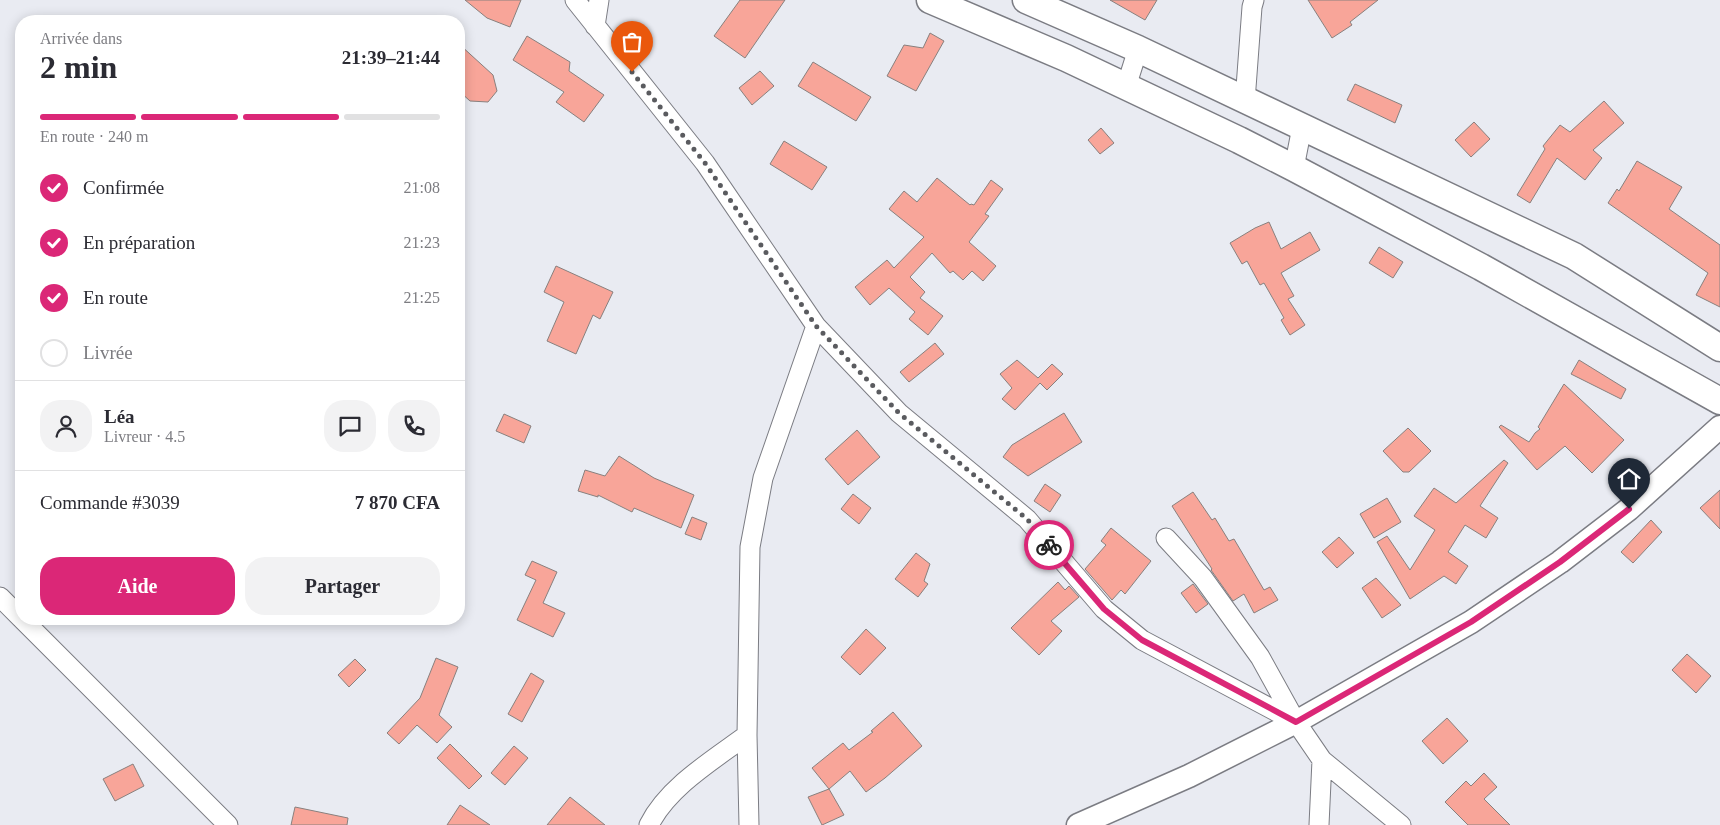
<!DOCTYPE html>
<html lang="fr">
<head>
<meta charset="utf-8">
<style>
	:root { --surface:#fff; --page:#f2f2f3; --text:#2b2b33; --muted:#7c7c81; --line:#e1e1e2; --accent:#db2777 }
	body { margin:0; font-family:Georgia,serif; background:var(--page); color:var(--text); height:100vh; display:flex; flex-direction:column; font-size:19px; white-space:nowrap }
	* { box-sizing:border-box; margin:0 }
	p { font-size:16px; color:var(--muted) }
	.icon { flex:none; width:28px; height:28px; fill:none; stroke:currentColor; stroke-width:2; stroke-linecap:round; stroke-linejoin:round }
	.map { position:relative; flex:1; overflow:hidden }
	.drawer { position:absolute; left:15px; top:15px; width:450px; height:610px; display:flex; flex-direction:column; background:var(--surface); border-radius:20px; box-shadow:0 2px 12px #0003 }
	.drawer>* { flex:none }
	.pin { position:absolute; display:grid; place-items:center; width:42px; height:42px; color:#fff; margin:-51px -21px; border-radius:50% 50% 50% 0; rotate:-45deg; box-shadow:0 0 5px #0007 }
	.pin .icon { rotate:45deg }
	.courier { position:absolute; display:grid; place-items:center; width:50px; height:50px; margin:-25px; border:4px solid #db2777; border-radius:50%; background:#fff; color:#222; box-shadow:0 1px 6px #0007 }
	.summary em { font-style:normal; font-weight:700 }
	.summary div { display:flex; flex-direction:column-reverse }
	.summary { display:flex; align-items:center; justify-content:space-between; height:85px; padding:0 25px }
	h1 { font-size:32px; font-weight:700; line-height:38px }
	.bar { display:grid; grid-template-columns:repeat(4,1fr); gap:8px 5px; align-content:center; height:60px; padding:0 25px }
	.bar i { height:6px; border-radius:4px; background:var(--line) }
	.bar .current { background:var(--accent) }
	.bar p { grid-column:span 4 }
	.line { display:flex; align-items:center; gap:12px; padding:0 25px; border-top:1px solid var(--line) }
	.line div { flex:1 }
	.round { display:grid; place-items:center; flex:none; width:52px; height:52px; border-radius:20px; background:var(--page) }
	ol { padding:0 25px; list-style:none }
	li { display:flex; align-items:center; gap:15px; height:55px }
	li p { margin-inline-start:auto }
	li .icon { padding:5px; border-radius:50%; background:var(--accent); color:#fff; stroke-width:4 }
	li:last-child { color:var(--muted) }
	li i { width:28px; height:28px; border:2px solid var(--line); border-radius:50% }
	.button { display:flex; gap:10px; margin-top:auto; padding:10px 25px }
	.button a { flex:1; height:58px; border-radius:20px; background:var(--accent); color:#fff; font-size:20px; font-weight:700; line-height:58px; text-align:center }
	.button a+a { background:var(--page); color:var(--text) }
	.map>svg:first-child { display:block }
</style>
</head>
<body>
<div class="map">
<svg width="1720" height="825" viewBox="0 0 1720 825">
	<rect width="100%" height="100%" fill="#e9ebf2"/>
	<path fill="#f8a599" stroke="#88807e" d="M465 0H521L510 27 487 18Z
		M740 0H785L745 58 714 36Z
		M1110 0H1157L1145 20Z
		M1308 0H1378L1350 22 1352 25 1332 38Z
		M930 33 944 41 916 91 887 76 904 45 923 48Z
		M527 36 570 62 569 71 604 95 584 122 556 102 564 92 513 60Z
		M459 44 493 75 497 91 488 102 470 101 459 91Z
		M813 62 871 97 856 121 798 86Z
		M760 71 774 86 752 105 739 88Z
		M1355 84 1402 105 1395 123 1347 100Z
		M1604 101 1624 123 1593 150 1602 158 1585 180 1557 158 1530 203 1517 195 1545 149 1543 146 1560 125 1570 132Z
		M1474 122 1490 139 1471 157 1455 140Z
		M1101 128 1114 143 1100 154 1088 140Z
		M784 141 827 167 812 190 770 164Z
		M1637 161 1682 187 1669 209 1720 245V307L1696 295 1708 273 1608 203 1617 189 1619 191Z
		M937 178 970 205 971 204 974 205 991 180 1003 189 985 214 989 216 969 242 996 266 983 281 972 271 963 280 953 271 950 273 932 253 910 277 925 292 920 298 943 316 928 335 909 319 915 312 889 288 870 305 855 287 887 260 894 268 924 237 889 209 904 191 917 202Z
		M1269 222 1281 249 1310 232 1320 250 1281 273 1294 296 1288 299 1305 325 1290 335 1281 320 1284 318 1264 283 1260 285 1247 261 1242 264 1230 243 1255 228Z
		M1379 247 1403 262 1393 278 1369 263Z
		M556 266 613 292 600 319 593 315 576 354 547 341 564 302 544 292Z
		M935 343 944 354 909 382 900 372Z
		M1017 360 1038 378 1052 364 1063 374 1047 390 1040 383 1015 410 1002 399 1012 388 1000 374Z
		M1579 360 1626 389 1621 399 1571 374Z
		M1564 384 1624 440 1592 473 1565 446 1537 470 1499 427 1501 425 1529 442 1535 433 1540 429 1538 427Z
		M1064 413 1082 442 1028 476 1003 457 1012 445Z
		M504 414 531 426 524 443 496 431Z
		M1408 428 1431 451 1409 472H1403L1383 451Z
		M857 430 880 457 848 485 825 459Z
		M619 456 654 478 694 495 681 528 634 508 632 512 598 495V497L578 491 585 470 605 476Z
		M1504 460 1508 463 1480 506 1498 518 1486 538 1465 525 1448 552 1468 566 1456 584 1444 576 1410 599 1377 542 1387 536 1410 570 1435 530 1414 516 1434 488 1456 503Z
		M1045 484 1061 495 1050 512 1034 501Z
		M1720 490V529L1700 508Z
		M1193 492 1212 520 1215 518 1229 541 1234 539 1264 590 1270 587 1278 600 1254 613 1244 594 1233 601 1211 570 1212 569 1172 506Z
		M853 494 871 508 859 524 841 509Z
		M1387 498 1401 522 1374 538 1360 514Z
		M692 517 707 523 701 540 685 534Z
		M1651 520 1662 532 1633 563 1621 552Z
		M1111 528 1151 561 1125 594 1121 590 1112 600 1085 569 1106 545 1101 541Z
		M1339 537 1354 553 1337 568 1322 552Z
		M916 553 930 564 924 581 928 584 918 597 895 579Z
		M532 561 557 572 543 603 565 613 553 637 517 620 536 580 525 575Z
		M1376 578 1401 605 1382 618 1362 588Z
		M1058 582 1065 590 1069 586 1079 597 1051 621 1062 631 1039 655 1011 628Z
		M1193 584 1208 604 1196 613 1181 593Z
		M866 629 886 648 860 675 841 657Z
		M1687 654 1711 676 1696 693 1672 670Z
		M436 658 458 667 439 715 452 727 437 743 417 725 399 744 387 733 420 698Z
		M355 659 366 670 349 687 338 675Z
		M531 673 544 681 522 722 508 714Z
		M893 712 922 746 885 778 866 792 850 771 829 789 812 768 843 743 849 750 873 732 871 731Z
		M1447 718 1468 741 1443 764 1422 741Z
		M450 744 482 776 469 789 437 758Z
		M514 746 528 758 505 785 491 773Z
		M133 764 144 786 115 801 103 779Z
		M1484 773 1497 787 1484 799 1510 825H1468L1445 802 1466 781 1471 786Z
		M829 789 844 815 822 825 808 797Z
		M570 797 605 825H547Z
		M460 805 490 825H447Z
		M295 807 348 818 347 825H291Z"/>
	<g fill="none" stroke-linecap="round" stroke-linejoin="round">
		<defs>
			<path id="minor" d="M575 0 705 163 816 326 899 413 1027 519 1104 609 1142 640 1296 722
				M595 26 599 0
				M1126 87 1138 49
				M1245 101 1252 7 1254 0
				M1294 168 1302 127
				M1166 538 1203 578 1260 657 1296 722 1322 760 1401 825
				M0 597 21 618
				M22 619 228 825
				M747 735 750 547 763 478 816 326
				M649 825C668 787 713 760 747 735L749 825
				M1319 825 1322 760"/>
			<path id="tertiary" d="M1078 825 1189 776 1296 722 1471 622 1560 562 1629 509 1720 427"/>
			<path id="secondary" d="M930 0 1066 58 1239 140 1294 168 1481 267 1720 401
				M1026 0 1138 49 1574 256 1720 348"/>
		</defs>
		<use href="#minor" stroke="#7b7c83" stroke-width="21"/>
		<use href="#tertiary" stroke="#7b7c83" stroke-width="25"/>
		<use href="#secondary" stroke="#7b7c83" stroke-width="29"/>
		<use href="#minor" stroke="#fff" stroke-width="19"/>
		<use href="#tertiary" stroke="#fff" stroke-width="22"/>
		<use href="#secondary" stroke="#fff" stroke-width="26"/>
	</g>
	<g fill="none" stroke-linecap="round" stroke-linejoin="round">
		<path stroke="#5a5b5f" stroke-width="5" stroke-dasharray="0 9" d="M632 72 705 163 816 326 899 413 1027 519 1049 545"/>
		<path stroke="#db2777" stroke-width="6" d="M1049 545 1104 609 1142 640 1296 722 1471 622 1560 562 1629 509"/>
	</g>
</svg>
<div class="pin" style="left:632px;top:72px;background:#ea580c"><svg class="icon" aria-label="bag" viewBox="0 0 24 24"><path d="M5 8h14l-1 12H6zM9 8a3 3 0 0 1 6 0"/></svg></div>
<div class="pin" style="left:1629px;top:509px;background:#1f2937"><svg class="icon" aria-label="home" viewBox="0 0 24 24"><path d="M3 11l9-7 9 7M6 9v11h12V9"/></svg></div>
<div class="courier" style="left:1049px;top:545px"><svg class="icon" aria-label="bike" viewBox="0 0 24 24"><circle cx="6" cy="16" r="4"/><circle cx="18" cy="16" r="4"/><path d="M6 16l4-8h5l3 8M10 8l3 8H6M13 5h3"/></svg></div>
<section class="drawer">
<div class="summary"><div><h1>2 min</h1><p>Arrivée dans</p></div><em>21:39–21:44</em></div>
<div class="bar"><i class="current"></i><i class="current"></i><i class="current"></i><i></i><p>En route · 240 m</p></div>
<ol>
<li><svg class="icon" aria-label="check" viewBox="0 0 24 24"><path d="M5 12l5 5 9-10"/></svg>Confirmée<p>21:08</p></li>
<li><svg class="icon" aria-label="check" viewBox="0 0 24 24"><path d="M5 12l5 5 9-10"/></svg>En préparation<p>21:23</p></li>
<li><svg class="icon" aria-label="check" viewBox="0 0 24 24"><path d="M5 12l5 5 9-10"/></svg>En route<p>21:25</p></li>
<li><i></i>Livrée</li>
</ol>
<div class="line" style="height:90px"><a class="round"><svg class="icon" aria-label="person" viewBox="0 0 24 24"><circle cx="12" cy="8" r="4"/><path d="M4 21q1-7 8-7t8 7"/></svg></a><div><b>Léa</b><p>Livreur · 4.5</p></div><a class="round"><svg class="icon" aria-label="chat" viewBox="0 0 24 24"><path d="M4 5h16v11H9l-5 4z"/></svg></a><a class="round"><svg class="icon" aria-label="phone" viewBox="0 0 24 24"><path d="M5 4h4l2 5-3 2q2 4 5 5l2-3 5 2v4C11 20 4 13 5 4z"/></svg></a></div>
<div class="line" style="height:65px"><div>Commande #3039</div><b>7 870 CFA</b></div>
<div class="button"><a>Aide</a><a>Partager</a></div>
</section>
</div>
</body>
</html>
